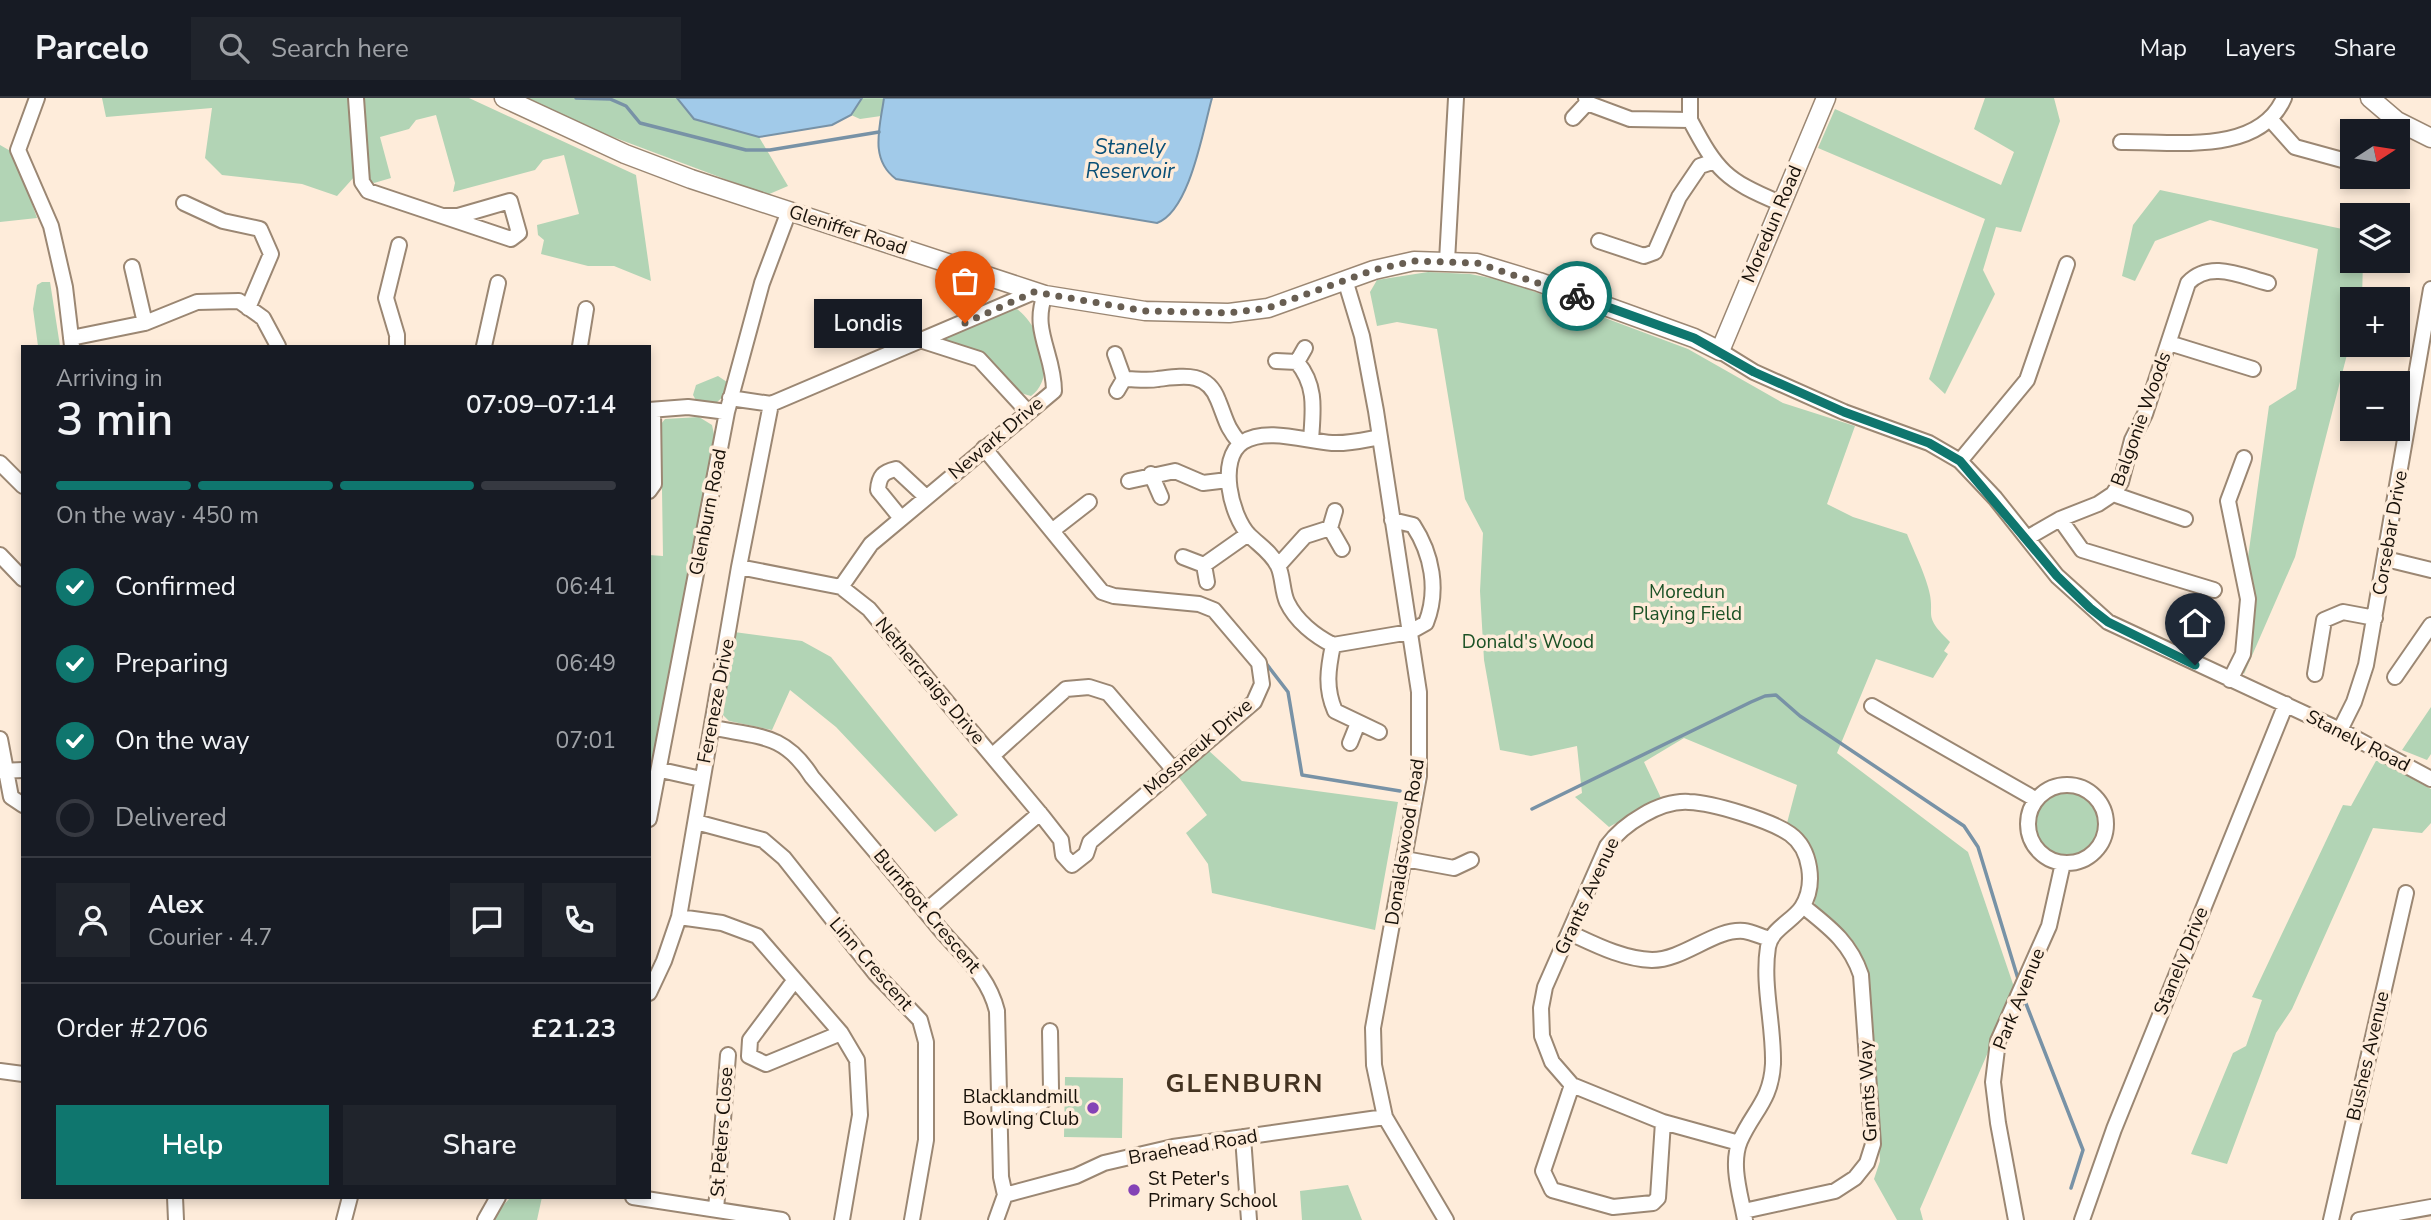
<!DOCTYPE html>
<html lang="en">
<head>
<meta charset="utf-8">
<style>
	:root { --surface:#171b24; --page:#20242c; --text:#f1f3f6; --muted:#9ea1a6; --line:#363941; --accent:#0f766e }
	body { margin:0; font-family:"Nunito Sans",sans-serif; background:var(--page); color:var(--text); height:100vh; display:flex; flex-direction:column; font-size:26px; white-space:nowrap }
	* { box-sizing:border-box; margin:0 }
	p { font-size:23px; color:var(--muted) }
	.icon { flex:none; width:38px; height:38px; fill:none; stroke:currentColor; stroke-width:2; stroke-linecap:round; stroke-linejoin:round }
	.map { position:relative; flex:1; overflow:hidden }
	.side { position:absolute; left:21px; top:247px; width:630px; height:854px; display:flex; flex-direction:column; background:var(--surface); border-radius:0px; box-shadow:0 4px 10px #0003 }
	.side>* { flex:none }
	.needle { width:46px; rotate:78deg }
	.controls { position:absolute; left:2340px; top:21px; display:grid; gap:14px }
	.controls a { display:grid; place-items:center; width:70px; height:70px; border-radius:0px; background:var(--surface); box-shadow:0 4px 10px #0003; font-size:35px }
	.pin { position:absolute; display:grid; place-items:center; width:60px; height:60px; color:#fff; margin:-72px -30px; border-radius:50% 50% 50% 0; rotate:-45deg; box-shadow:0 0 7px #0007 }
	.pin .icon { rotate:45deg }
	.courier { position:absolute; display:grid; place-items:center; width:70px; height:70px; margin:-35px; border:5px solid #0f766e; border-radius:50%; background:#fff; color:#222; box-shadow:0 2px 9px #0007 }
	.bubble { position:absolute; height:49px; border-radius:0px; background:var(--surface); box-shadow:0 4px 10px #0003; font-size:23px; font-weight:600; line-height:49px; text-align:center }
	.summary em { font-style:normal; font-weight:600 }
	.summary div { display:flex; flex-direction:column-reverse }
	.summary { display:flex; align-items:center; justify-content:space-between; height:119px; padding:0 35px }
	h1 { font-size:46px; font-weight:600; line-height:52px }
	.bar { display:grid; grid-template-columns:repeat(4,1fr); gap:10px 7px; align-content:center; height:84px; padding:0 35px }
	.bar i { height:9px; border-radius:5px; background:var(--line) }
	.bar .selected { background:var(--accent) }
	.bar p { grid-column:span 4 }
	.line { display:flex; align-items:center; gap:18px; padding:0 35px; border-top:2px solid var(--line) }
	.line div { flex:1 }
	.round { display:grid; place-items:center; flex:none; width:74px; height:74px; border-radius:0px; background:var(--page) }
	ol { padding:0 35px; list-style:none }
	li { display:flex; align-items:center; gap:21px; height:77px }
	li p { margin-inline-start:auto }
	li .icon { padding:7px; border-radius:50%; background:var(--accent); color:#fff; stroke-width:4 }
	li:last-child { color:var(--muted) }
	li i { width:38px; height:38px; border:4px solid var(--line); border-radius:50% }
	.action { display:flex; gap:14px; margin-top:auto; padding:14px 35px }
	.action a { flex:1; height:80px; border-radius:0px; background:var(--accent); color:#fff; font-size:28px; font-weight:600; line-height:80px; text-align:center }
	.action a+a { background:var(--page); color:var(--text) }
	header { display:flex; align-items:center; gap:42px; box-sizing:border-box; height:98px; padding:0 35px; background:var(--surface); border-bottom:2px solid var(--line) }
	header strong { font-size:33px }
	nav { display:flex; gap:38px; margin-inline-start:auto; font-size:24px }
	.search { width:490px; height:63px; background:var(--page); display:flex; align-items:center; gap:18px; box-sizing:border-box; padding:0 24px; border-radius:0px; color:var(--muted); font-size:26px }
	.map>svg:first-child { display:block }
</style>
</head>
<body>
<header>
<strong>Parcelo</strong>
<div class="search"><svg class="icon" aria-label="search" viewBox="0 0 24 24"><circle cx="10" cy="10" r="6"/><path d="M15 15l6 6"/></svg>Search here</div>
<nav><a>Map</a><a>Layers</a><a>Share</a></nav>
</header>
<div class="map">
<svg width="2431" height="1122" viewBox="0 0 2431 1122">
	<rect width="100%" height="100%" fill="#feecda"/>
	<path fill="#b2d4b5" d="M102 0H349L355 78 337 98 302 86 222 77 205 60 212 10 106 19Z
		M361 0H469L636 77 651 183 614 168H588L541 156 544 142 538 137 537 127 579 116 564 57 543 62 535 72 453 94 455 85 436 17 416 22 409 31 380 39 391 80 374 85 366 81Z
		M522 0H677L694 21 759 39 788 88 767 97 565 21Z
		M862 0H884L881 18 860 21 851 17Z
		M1985 0H2054L2060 23 2021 134 1996 129 1983 172 1995 196 1945 296 1929 281 1985 121 1818 50 1835 11 2001 87 2014 54 1974 31Z
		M0 47 14 55 37 120 0 124Z
		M2160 92 2347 132 2352 130V163H2363L2362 200 2352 201V237L2295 459 2244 576 2235 553 2269 308 2296 291 2318 151 2210 122 2155 143 2135 183 2122 178 2133 127Z
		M1428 174 1470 176 1506 183 1688 251 1783 305 1855 328 1827 406 1853 419 1907 436C1914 454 1923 471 1928 489 1937 519 1920 515 1950 544L1944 553 1948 556 1933 580 1876 561 1837 655 1968 754 2015 892 1920 1111 1923 1122H1897L1874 1081 1880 1063 1869 879C1859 841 1845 832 1815 809 1811 767 1829 756 1787 725L1797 687 1684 640 1644 664 1661 700 1609 729 1575 699 1582 695 1577 648 1531 658 1500 652 1484 562 1480 493 1483 435 1465 401 1437 231 1397 224 1377 228 1370 194 1377 182Z
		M42 184H50L60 248H38L33 211 37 187Z
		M1014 209C1039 224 1059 278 1031 298 1009 294 1007 277 991 263 977 251 956 247 939 242Z
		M718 278 727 284 725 297 716 305 697 304 693 297 696 287Z
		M699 319 712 327 715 341 649 693V457L663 458 661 326 665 321Z
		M734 534 802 543 831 559 958 717 935 734 836 629 790 592 772 632 729 623 722 616Z
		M2431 609V656L2427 662 2402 652Z
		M1208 652 1242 683 1398 704 1375 832 1212 795 1208 766 1186 735 1207 717 1178 678Z
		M2377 661 2431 691V725L2422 735 2373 730 2292 911 2276 935 2227 1066 2191 1056 2233 955 2246 948 2262 902 2252 899 2343 707 2351 708Z
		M2033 726a33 33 0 1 1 66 0a33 33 0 1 1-66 0Z
		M1065 979 1123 980 1122 1040 1064 1039Z
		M1348 1087 1362 1122H1302L1300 1093Z
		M511 1099H542L537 1122H490Z"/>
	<path fill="#a1cae9" stroke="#7892a6" stroke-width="2" d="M677 0H862L851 17 832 27 759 39 694 21Z
		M884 0H1212C1203 32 1190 113 1157 125L896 81C869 61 880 29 884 0Z"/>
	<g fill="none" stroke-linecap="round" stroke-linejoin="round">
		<path stroke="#7892a6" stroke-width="3.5" d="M576 0 610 1 626 8 640 25 746 52H770L879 34
			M1265 564 1288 594 1302 677 1400 693
			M1532 711 1751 604 1765 598 1776 597 1800 618 1964 728 1978 749 2019 884
			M2023 898 2083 1052 2071 1090"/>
		<defs>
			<path id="minor" d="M37 0 18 52 51 128 65 189 72 248
				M356 0 362 84 368 93 511 141 519 135 510 103 458 118H445
				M1586 0 1587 5 1630 21 1690 22C1717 73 1725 82 1780 105
				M1573 20 1587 5
				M1690 22V0
				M2271 22 2295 49 2346 63
				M2121 44C2173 43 2259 58 2284 0
				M184 105 223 123 260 131 271 156 248 210
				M1599 143 1644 158 1655 154 1679 99 1700 68 1712 64
				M1447 163 1456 0
				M132 169 145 225
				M1346 185 1362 238 1376 313 1419 594V678L1373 930 1374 967 1385 1019 1446 1122
				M71 240 145 225 197 204 239 203 263 220 278 248
				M923 243 979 261 1027 313
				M2169 245 2253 271
				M397 248V237L386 200 399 147
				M484 248 498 185
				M580 248 586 211
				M1720 253 1754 274 1844 314 1929 345 1960 363 1995 400 2057 478 2108 524 2340 632 2431 681
				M1115 256 1124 281C1135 281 1147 283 1158 281 1183 278 1207 273 1218 302 1226 321 1226 329 1240 345
				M1276 263 1297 264C1317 288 1313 312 1311 342
				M1297 264 1305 250
				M1117 293 1124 281
				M730 300 771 306
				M649 312 688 309 727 314
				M1380 339C1364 342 1348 346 1332 345 1306 343 1266 329 1243 344 1217 361 1231 418 1249 437 1259 447 1271 454 1278 468 1283 478 1282 493 1287 504 1296 523 1315 538 1333 547L1410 534 1426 525C1439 492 1432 456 1413 427L1392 422
				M1960 363 2027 282 2067 166
				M0 365 23 388
				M1151 376 1161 399
				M1129 383 1175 373 1203 385 1228 382
				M649 393 654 386 653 312
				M2113 396 2185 421
				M1335 413 1330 430 1342 451
				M900 419 878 392C879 378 883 374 896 371L926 399
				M2060 421 2082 452 2214 492
				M1053 432 1089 404
				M2027 440 2060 421 2098 406 2113 396 2121 384 2132 342 2145 316 2188 185C2210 162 2241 178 2268 185
				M0 457 23 481
				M1183 459 1204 467 1248 436
				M2386 461 2431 472
				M1204 467 1207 484
				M1278 468 1305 438 1330 430
				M739 469 841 489 869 511 1043 719 1061 742 1063 757 1072 767 1086 756 1090 744 1254 604 1262 586 1259 565 1214 512 1199 506 1114 498 1102 494 984 350
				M841 489 871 446 1054 293C1054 256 1031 232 1045 197
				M1333 547C1328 571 1325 590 1335 613L1379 634
				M2315 576 2324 522 2343 514 2375 520
				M2395 579 2431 527
				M2230 582 2243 556 2248 501 2228 403 2244 360
				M1872 608 2035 701
				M714 630C760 639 785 636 812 679 855 729 898 780 940 831 963 858 988 877 997 913L1001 1079 1005 1097 996 1122
				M2340 632 2354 604 2366 567 2431 191
				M0 641 11 699 23 707
				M1350 645 1358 625
				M993 657 1066 591 1089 589 1108 595 1173 671
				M661 672 701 681
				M0 673 23 672
				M2028 726a39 39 0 1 1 78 0a39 39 0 1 1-78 0Z
				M649 721 727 314 762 185 789 113
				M696 724 763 742 784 760 875 875 920 922 926 944V1042L912 1122
				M1405 761 1454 770 1471 762
				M927 812 1040 715
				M679 819 722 825 757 838 841 935 857 962 860 1017 842 1122
				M1570 835C1596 847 1623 861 1652 862 1684 862 1715 830 1744 833 1752 834 1762 839 1770 841
				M794 883 750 942 749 958 766 966 841 935
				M649 895 664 863 679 819 739 469 771 306 1034 194
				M0 973 23 976
				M1572 987 1543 1073 1552 1092 1613 1109 1653 1105 1658 1100 1663 1024
				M1001 1011C1022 1011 1042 1014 1051 991L1050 933
				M1243 1039 1249 1122
				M1739 1045 1663 1024 1572 987 1552 964 1542 938 1541 910 1545 889 1607 748C1623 726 1660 702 1689 704 1713 705 1770 722 1790 736 1811 751 1816 787 1802 809 1793 823 1771 831 1768 849 1762 887 1774 927 1773 966 1771 1003 1753 1013 1740 1043 1730 1067 1741 1098 1745 1122
				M1005 1097 1076 1078 1104 1065 1173 1049 1385 1019
				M175 1099 176 1122
				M633 1099 782 1122
				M716 1112 728 957
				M1744 1113 1835 1093 1855 1080 1867 1065 1873 1046 1861 877C1850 844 1829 829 1803 808
				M344 1122 350 1099
				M485 1122 498 1099
				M2016 1122 1998 1025 1993 984 1998 943 2049 828 2063 765
				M2082 1122 2114 1031 2286 606
				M2331 1122 2406 795
				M2359 1122 2431 1109"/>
			<path id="major" d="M504 0 625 56 691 81 1045 197 1145 213 1229 215 1268 210 1374 172 1414 163 1477 165 1539 184 1694 240 1720 253 1826 0
				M2370 0 2397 23 2431 40"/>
		</defs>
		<use href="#minor" stroke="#9b8773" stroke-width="18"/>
		<use href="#major" stroke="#9b8773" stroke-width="21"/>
		<use href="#minor" stroke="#fff" stroke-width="14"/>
		<use href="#major" stroke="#fff" stroke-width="18"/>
	</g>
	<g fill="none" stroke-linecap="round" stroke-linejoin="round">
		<path stroke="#685e52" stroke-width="7" stroke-dasharray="0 12.6" d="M965 225 1034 194 1145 213 1229 215 1268 210 1374 172 1414 163 1477 165 1577 198"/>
		<path stroke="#0f766e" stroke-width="9" d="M1577 198 1694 240 1754 274 1844 314 1929 345 1960 363 2057 478 2090 510 2108 524 2195 567"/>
	</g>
	<g fill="#8442b6" stroke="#feecda" stroke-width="2.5">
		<circle cx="1093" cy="1010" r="7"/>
		<circle cx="1134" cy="1092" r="7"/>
	</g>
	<g text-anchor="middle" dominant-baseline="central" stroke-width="7" stroke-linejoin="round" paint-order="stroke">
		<g font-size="19" fill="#181109" stroke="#feecda">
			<text transform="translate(1772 126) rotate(-67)">Moredun Road</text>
			<text transform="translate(848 132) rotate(18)">Gleniffer Road</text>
			<text transform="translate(2141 321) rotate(-70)">Balgonie Woods</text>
			<text transform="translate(996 340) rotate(-40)">Newark Drive</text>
			<text transform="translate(708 414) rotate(-79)">Glenburn Road</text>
			<text transform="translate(2390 435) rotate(-80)">Corsebar Drive</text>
			<text transform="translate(930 583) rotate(50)">Nethercraigs Drive</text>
			<text transform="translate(716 603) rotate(-79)">Fereneze Drive</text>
			<text transform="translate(2358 643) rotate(27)">Stanely Road</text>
			<text transform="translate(1198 649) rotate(-41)">Mossneuk Drive</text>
			<text transform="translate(1405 744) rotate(-81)">Donaldswood Road</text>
			<text transform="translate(1587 798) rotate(-65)">Grants Avenue</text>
			<text transform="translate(927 813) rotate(50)">Burnfoot Crescent</text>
			<text transform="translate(2181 863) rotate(-68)">Stanely Drive</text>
			<text transform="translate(871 866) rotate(49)">Linn Crescent</text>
			<text transform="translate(2019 901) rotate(-68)">Park Avenue</text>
			<text transform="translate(2368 958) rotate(-77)">Bushes Avenue</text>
			<text transform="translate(1868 993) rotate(-93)">Grants Way</text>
			<text transform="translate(722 1034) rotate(-86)">St Peters Close</text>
			<text transform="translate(1193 1049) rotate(-10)">Braehead Road</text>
		</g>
		<g font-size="19" fill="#1c5226" stroke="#feecda">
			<text x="1687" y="494">Moredun<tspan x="1687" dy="22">Playing Field</tspan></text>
			<text x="1528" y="544">Donald's Wood</text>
		</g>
		<g font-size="19" fill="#181109" stroke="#feecda" text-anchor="end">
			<text x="1079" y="999">Blacklandmill<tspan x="1079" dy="22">Bowling Club</tspan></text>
			<text x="1148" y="1081" text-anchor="start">St Peter's<tspan x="1148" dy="22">Primary School</tspan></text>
		</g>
		<g font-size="21" font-style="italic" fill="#094f77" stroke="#feecda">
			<text x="1130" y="49">Stanely<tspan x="1130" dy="24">Reservoir</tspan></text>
		</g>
		<g font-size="26" font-weight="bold" letter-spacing="2" fill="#443321" stroke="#feecda">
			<text x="1245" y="985">GLENBURN</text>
		</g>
	</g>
</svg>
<div class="controls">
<a><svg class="needle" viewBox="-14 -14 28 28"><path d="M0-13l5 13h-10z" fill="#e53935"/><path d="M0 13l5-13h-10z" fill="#9ea1a6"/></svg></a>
<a><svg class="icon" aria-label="layers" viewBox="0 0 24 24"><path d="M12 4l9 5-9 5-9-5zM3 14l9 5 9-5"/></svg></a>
<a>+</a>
<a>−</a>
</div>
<div class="pin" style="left:965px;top:225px;background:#ea580c"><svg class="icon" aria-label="bag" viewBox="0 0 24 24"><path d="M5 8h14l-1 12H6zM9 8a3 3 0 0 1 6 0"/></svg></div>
<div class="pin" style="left:2195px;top:567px;background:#1f2937"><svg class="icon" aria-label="home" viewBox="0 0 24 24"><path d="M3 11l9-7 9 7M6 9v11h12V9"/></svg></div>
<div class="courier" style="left:1577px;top:198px"><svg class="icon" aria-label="bike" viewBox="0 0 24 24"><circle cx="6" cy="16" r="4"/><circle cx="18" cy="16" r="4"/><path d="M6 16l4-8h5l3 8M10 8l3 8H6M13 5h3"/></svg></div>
<div class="bubble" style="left:814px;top:201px;width:108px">Londis</div>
<section class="side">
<div class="summary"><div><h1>3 min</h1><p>Arriving in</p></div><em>07:09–07:14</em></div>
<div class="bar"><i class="selected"></i><i class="selected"></i><i class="selected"></i><i></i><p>On the way · 450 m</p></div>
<ol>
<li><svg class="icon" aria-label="check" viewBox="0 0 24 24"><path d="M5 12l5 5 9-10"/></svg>Confirmed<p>06:41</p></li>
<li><svg class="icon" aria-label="check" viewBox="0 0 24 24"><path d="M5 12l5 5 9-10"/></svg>Preparing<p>06:49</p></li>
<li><svg class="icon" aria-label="check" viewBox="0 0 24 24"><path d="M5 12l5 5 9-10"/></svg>On the way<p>07:01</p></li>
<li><i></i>Delivered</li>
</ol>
<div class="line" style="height:126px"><a class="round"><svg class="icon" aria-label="person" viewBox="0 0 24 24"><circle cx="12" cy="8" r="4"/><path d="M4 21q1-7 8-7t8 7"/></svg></a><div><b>Alex</b><p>Courier · 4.7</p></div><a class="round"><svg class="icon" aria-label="chat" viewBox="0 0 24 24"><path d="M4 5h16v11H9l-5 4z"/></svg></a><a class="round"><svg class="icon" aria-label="phone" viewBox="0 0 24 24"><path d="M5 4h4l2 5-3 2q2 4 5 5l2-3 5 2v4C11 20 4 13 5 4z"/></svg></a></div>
<div class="line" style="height:91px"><div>Order #2706</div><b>£21.23</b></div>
<div class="action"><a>Help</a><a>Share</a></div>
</section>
</div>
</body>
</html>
